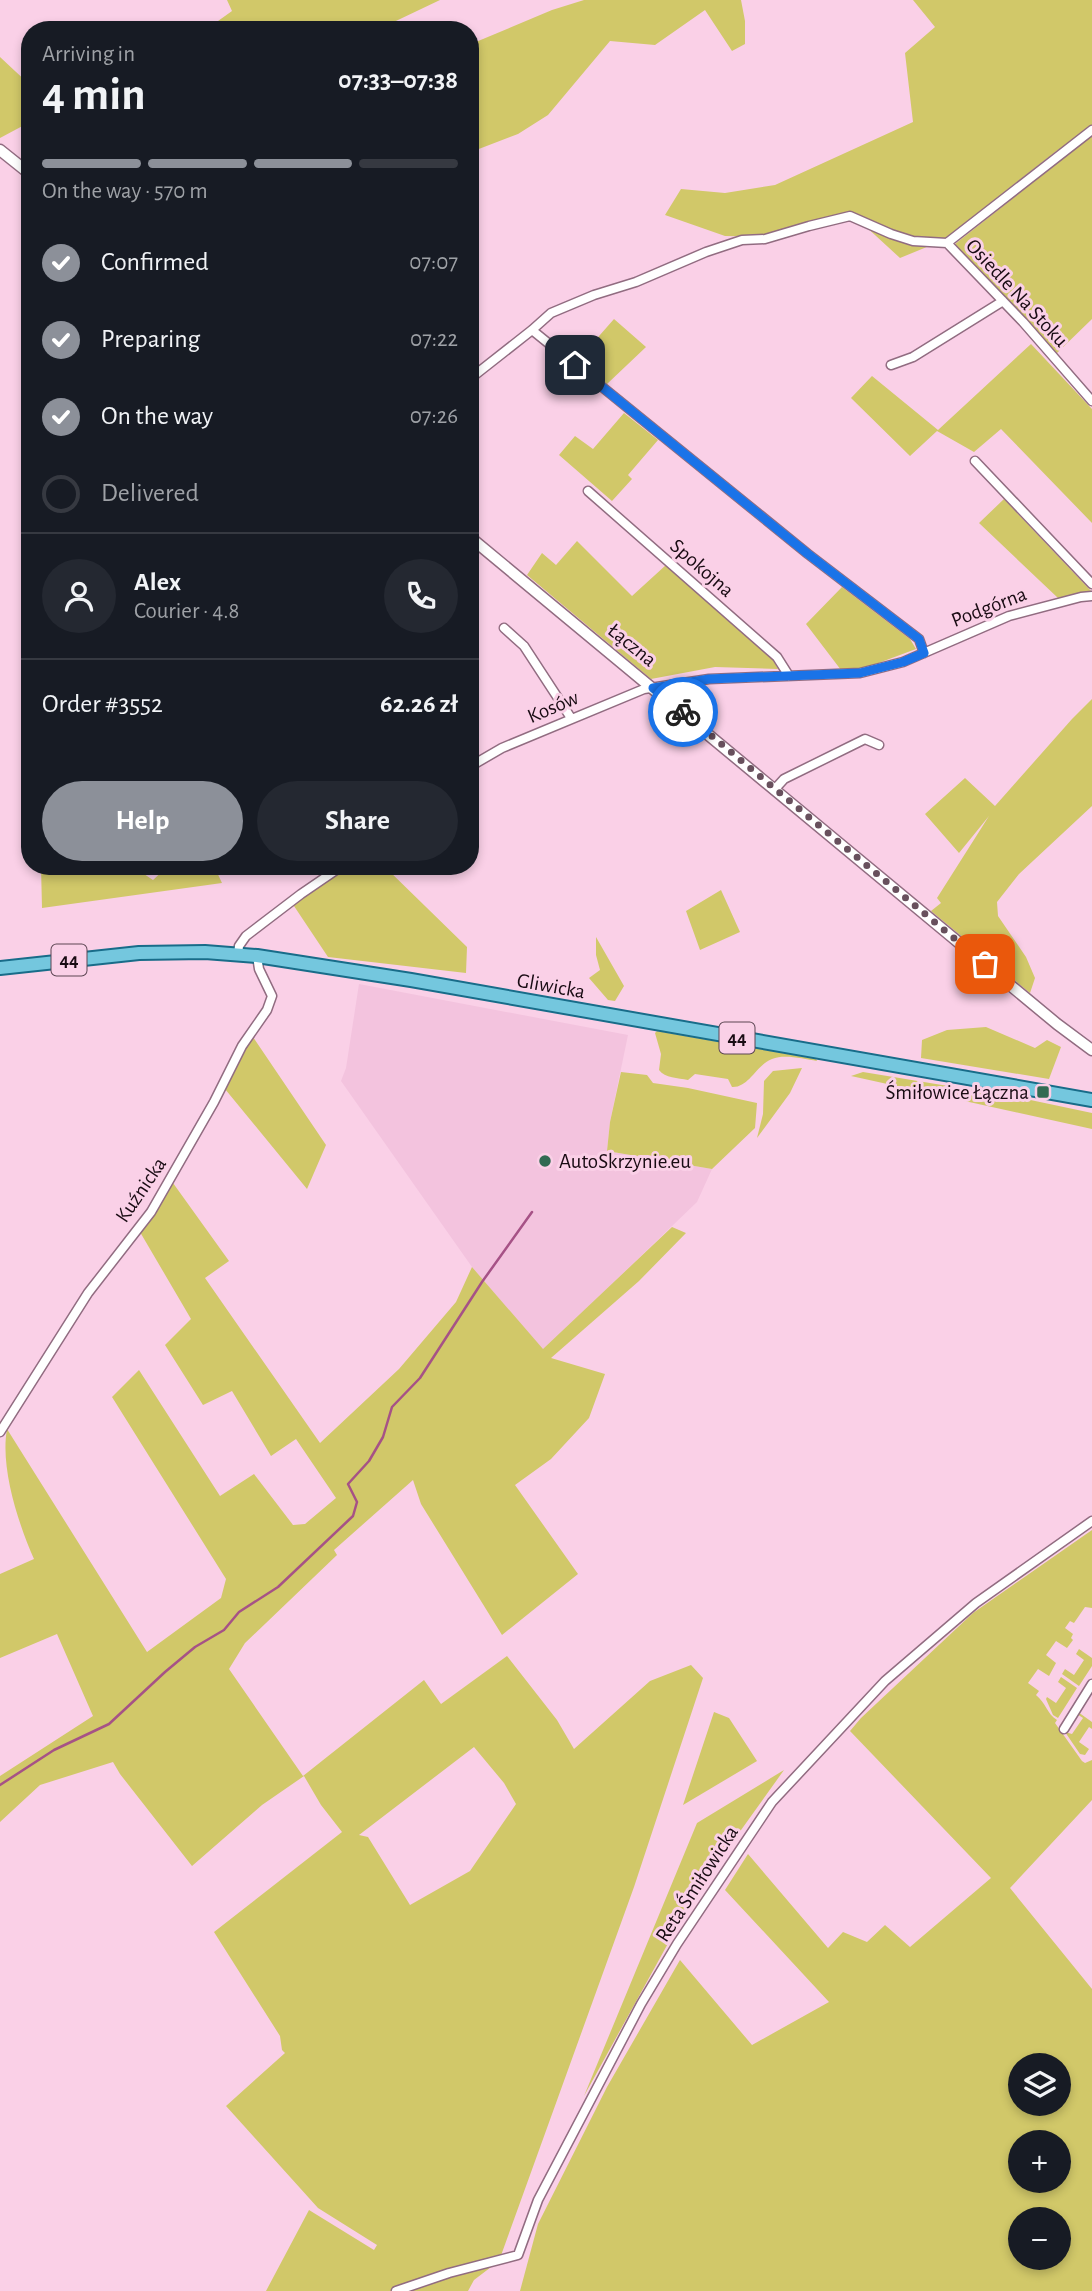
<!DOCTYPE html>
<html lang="en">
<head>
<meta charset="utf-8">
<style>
	:root { --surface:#171b24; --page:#242831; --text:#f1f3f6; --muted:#9ea1a6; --line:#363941; --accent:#8c9099 }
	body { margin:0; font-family:"Alegreya Sans",sans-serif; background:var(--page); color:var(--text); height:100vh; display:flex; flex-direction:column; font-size:26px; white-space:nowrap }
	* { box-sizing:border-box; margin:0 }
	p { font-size:23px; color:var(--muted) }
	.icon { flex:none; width:38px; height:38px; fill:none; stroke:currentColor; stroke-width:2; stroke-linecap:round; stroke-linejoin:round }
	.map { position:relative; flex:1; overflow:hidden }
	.panel { position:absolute; left:21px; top:21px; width:458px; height:854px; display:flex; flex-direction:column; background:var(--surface); border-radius:28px; box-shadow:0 4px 10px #0003 }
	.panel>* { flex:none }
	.buttons { position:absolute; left:1008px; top:2053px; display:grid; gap:14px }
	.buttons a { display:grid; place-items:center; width:63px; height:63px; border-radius:50%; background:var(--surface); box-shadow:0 4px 10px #0003; font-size:35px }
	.pin { position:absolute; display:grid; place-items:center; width:60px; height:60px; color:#fff; margin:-30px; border-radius:14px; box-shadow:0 4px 10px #0006 }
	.courier { position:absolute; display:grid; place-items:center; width:70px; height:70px; margin:-35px; border:5px solid #1a73e8; border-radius:50%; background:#fff; color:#222; box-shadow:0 2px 9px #0007 }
	.overview em { font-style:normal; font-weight:700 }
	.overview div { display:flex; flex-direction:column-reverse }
	.overview { display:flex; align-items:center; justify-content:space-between; height:119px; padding:0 21px }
	h1 { font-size:46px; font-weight:700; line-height:52px }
	.bar { display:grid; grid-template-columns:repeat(4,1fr); gap:10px 7px; align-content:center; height:84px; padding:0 21px }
	.bar i { height:9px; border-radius:5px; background:var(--line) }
	.bar .current { background:var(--accent) }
	.bar p { grid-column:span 4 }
	.line { display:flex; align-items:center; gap:18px; padding:0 21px; border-top:2px solid var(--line) }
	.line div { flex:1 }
	.round { display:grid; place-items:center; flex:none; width:74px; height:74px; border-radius:37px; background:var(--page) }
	ol { padding:0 21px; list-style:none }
	li { display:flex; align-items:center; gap:21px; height:77px }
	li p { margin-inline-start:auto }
	li .icon { padding:7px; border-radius:50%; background:var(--accent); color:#fff; stroke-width:4 }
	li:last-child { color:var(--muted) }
	li i { width:38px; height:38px; border:4px solid var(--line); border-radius:50% }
	.action { display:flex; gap:14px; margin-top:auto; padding:14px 21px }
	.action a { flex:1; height:80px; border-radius:42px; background:var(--accent); color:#fff; font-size:28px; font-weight:700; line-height:80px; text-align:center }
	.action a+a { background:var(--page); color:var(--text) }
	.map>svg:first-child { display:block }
</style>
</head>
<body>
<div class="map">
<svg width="1092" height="2291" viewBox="0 0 1092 2291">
	<rect width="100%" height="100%" fill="#fad0e7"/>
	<path fill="#f3c3de" d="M359 984 628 1035 610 1122 607 1151 712 1169 697 1202 543 1350 472 1267 341 1081 346 1068Z"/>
	<path fill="#d1c869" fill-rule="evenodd" d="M227 0H440L377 30H219L218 21 232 11Z
		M584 0H741L745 21V44L732 51 705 10 655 45 610 41 548 115 518 134 471 152V44L552 10Z
		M913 0H1092V319L1056 354 955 244 1064 158 1059 149 979 212 956 235 900 258 851 213 784 237 725 236 665 215 681 189 725 193 775 185 913 122 905 53 935 27Z
		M0 57 30 85V122L0 138Z
		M614 319 646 347 607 384 578 360Z
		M1031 344 1092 409V523L1001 429 974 452 937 431 910 456 851 398 872 376 938 430Z
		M624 413 658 440 628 475 632 479 612 501 559 455 575 436 593 449Z
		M1004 499 1092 592 1058 598 979 523Z
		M577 541 632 596 666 565 773 660 778 669 715 667 651 679 527 575 542 553 556 565Z
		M842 587 910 639 916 649 857 671 841 670 806 624Z
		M1092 699V806L1019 874 997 902 998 916 1026 957 1035 978 1030 993 931 911 941 903 937 898 989 816 959 853 925 814 965 778 995 806 1072 719Z
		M41 866H132L153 880 168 866H214L222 883 42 908Z
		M341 866H384L467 947 466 973 328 957 292 903Z
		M721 890 740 932 700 950 686 911Z
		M596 937 624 986 615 1001 608 1000 589 978 600 970 596 955Z
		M986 1027 1035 1048 1047 1040 1061 1047 1049 1079 921 1058 922 1040 947 1030Z
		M657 1031 816 1059 817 1061C803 1059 785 1054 772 1059 756 1065 749 1088 732 1087L728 1079 695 1074 688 1080C678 1078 665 1078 659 1070L661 1054 655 1033Z
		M253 1037 326 1145 307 1189 225 1089 237 1064Z
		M802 1068 790 1093 757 1138 763 1114 764 1081 773 1071Z
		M621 1072 647 1075 653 1083 688 1088 757 1103 755 1128 712 1169 607 1151 610 1122Z
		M863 1072 1021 1098 1092 1113V1129L851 1076Z
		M173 1183 229 1261 205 1278 320 1443 399 1369 456 1302 472 1267 543 1349 672 1227 686 1233 639 1281 551 1358 605 1374 589 1418 551 1459 515 1485 578 1574 502 1635 421 1504 413 1480 334 1550 337 1555 245 1643 229 1669 303 1776 424 1680 441 1704 507 1656 557 1720 574 1749 650 1681 691 1665 703 1678 634 1887 499 2261 474 2280 468 2291H266L309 2210 374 2250 377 2245 318 2208 226 2106 285 2053 282 2050 280 2036 214 1932 342 1832 321 1805 304 1776 262 1805 192 1866 120 1774 113 1762 40 1785 0 1822V1776L93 1716 57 1634 0 1658V1574L34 1559C18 1523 0 1467 7 1429L147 1652 221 1598 226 1579 112 1397 139 1370 220 1496 254 1474 293 1525 305 1524 336 1498 296 1439 271 1456 232 1391 203 1405 165 1345 191 1319 140 1232 154 1215ZM474 1747 504 1783 516 1804 470 1871 410 1905 368 1837 359 1835Z
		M1092 1530V1608L1085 1607 1074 1623 1070 1621 1065 1628 1073 1634 1071 1638 1073 1640 1067 1648 1056 1641 1046 1655 1056 1663 1049 1676 1038 1669 1028 1683 1039 1691 1036 1695C1046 1703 1047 1714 1057 1720L1055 1723 1082 1761 1085 1763 1092 1760V1800L1010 1888 1092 1989V2291H520L538 2224 607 2087 680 1960 752 2045 829 2002 725 1890 748 1854 828 1948 843 1932 867 1942 885 1925 910 1947 991 1878 850 1731 861 1718 973 1613ZM1059 2065V2104H1020V2065ZM1020 2142H1059V2180H1020ZM1020 2219H1059V2258H1020Z
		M1079 1649 1092 1658V1666L1079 1686 1062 1674 1065 1669 1074 1675 1084 1660 1076 1654Z
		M1061 1677 1077 1688 1058 1718 1053 1715 1046 1699 1047 1697 1056 1703 1066 1688 1058 1682Z
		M714 1712 729 1718 757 1761 683 1805Z
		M1078 1712 1092 1722V1729L1089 1727 1079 1742 1089 1749 1085 1755 1080 1754 1065 1732 1072 1734 1083 1718 1077 1714Z
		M784 1770 731 1844 671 1938 584 2096 697 1823Z"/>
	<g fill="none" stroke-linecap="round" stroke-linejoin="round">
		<path stroke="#a65286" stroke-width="2.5" d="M0 1785 54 1750 109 1724 165 1672 195 1647 224 1630 239 1612 278 1587 353 1516 357 1502 348 1484 369 1461 383 1437 392 1407 420 1378 482 1282 532 1212"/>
		<defs>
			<path id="minor" d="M947 243 1092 130
				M532 330 808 554 919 639 924 653
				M891 365 913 357 1003 301
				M471 378 532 330 551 313 594 295 636 282 706 252 742 240 765 239 809 226 850 216 891 234 913 241 947 243 1023 322 1092 401
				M975 461 1092 584
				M588 491 777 657 789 676
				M504 628 524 646 571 718
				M471 766 502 748 644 689 709 679 860 673 903 662 1009 616 1081 597 1092 596
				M774 790 784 779 865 739 879 745
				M238 954 239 946 246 936 301 894 342 866
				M0 1432 88 1293 151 1212 214 1102 242 1046 267 1010 272 996 259 969 257 956
				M1064 1729 1092 1684
				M396 2291 449 2273 518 2255 538 2200 641 2004 677 1944 772 1802 885 1681 976 1603 1092 1521"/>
			<path id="tertiary" d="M0 150 30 174
				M471 538 1057 1024 1092 1050"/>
			<path id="primary" d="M0 968 139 953 205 952 257 956 411 980 1092 1100"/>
		</defs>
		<use href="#minor" stroke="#916c81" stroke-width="11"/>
		<use href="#tertiary" stroke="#916c81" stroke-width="13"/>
		<use href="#primary" stroke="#186c89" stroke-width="16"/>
		<use href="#minor" stroke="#fff" stroke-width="8"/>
		<use href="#tertiary" stroke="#fff" stroke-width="10"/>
		<use href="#primary" stroke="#74c7de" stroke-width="12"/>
	</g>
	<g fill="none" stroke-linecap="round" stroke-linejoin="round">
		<path stroke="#68505d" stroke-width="7" stroke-dasharray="0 12.6" d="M683 712 985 964"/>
		<path stroke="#1a73e8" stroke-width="9" d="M575 365 808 554 919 639 924 653 903 662 860 673 709 679 653 688 683 712"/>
	</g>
	<g fill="#316a52" stroke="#fad0e7" stroke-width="2.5">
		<rect x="1036" y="1085" width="14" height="14" rx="3.5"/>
		<circle cx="545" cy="1161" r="7"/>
	</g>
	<g text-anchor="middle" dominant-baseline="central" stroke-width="6" stroke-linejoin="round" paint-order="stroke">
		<g fill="#fad0e7" stroke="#5c4653" stroke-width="2">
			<rect x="51.5" y="944.5" width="35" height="31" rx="5"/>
			<rect x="719.5" y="1022.5" width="35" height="31" rx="5"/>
		</g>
		<g font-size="19" font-weight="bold" fill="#190b13">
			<text x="69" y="960">44</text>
			<text x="737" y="1038">44</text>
		</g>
		<g font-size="21" fill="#190b13" stroke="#fad0e7">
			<text transform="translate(1017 293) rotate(47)">Osiedle Na Stoku</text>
			<text transform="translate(702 568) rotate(41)">Spokojna</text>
			<text transform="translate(989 607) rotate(-21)">Podgórna</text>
			<text transform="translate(632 645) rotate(39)">Łączna</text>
			<text transform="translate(553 707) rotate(-23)">Kosów</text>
			<text transform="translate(551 986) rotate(10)">Gliwicka</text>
			<text transform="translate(141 1190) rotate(-56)">Kuźnicka</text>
			<text transform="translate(697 1884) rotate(-57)">Reta Śmiłowicka</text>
		</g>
		<g font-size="21" fill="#190b13" stroke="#fad0e7" text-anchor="end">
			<text x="1029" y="1092">Śmiłowice Łączna</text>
			<text x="559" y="1161" text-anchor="start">AutoSkrzynie.eu</text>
		</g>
	</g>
</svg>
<div class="buttons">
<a><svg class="icon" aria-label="layers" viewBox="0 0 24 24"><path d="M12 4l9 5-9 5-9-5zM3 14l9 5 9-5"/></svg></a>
<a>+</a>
<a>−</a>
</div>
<div class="pin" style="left:985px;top:964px;background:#ea580c"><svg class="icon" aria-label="bag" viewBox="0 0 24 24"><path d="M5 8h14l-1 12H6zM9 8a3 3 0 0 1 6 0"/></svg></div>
<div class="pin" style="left:575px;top:365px;background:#1f2937"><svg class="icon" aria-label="home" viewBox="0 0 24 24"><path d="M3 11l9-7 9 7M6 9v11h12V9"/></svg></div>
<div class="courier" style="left:683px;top:712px"><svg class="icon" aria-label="bike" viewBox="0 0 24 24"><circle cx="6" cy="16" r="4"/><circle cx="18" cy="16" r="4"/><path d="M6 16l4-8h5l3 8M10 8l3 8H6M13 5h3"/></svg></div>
<section class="panel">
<div class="overview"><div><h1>4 min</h1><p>Arriving in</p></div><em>07:33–07:38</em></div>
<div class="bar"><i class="current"></i><i class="current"></i><i class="current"></i><i></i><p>On the way · 570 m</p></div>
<ol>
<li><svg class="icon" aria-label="check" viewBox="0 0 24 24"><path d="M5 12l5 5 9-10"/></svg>Confirmed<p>07:07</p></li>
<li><svg class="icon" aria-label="check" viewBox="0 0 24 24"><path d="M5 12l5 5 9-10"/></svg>Preparing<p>07:22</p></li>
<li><svg class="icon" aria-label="check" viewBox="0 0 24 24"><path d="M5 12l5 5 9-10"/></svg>On the way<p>07:26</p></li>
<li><i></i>Delivered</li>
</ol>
<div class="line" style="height:126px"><a class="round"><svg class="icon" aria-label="person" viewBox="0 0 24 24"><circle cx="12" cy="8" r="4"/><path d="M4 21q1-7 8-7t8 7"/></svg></a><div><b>Alex</b><p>Courier · 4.8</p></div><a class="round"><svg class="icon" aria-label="phone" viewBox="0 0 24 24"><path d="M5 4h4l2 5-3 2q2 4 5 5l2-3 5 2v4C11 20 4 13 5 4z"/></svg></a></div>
<div class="line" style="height:91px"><div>Order #3552</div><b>62.26 zł</b></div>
<div class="action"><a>Help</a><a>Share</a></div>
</section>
</div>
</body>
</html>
